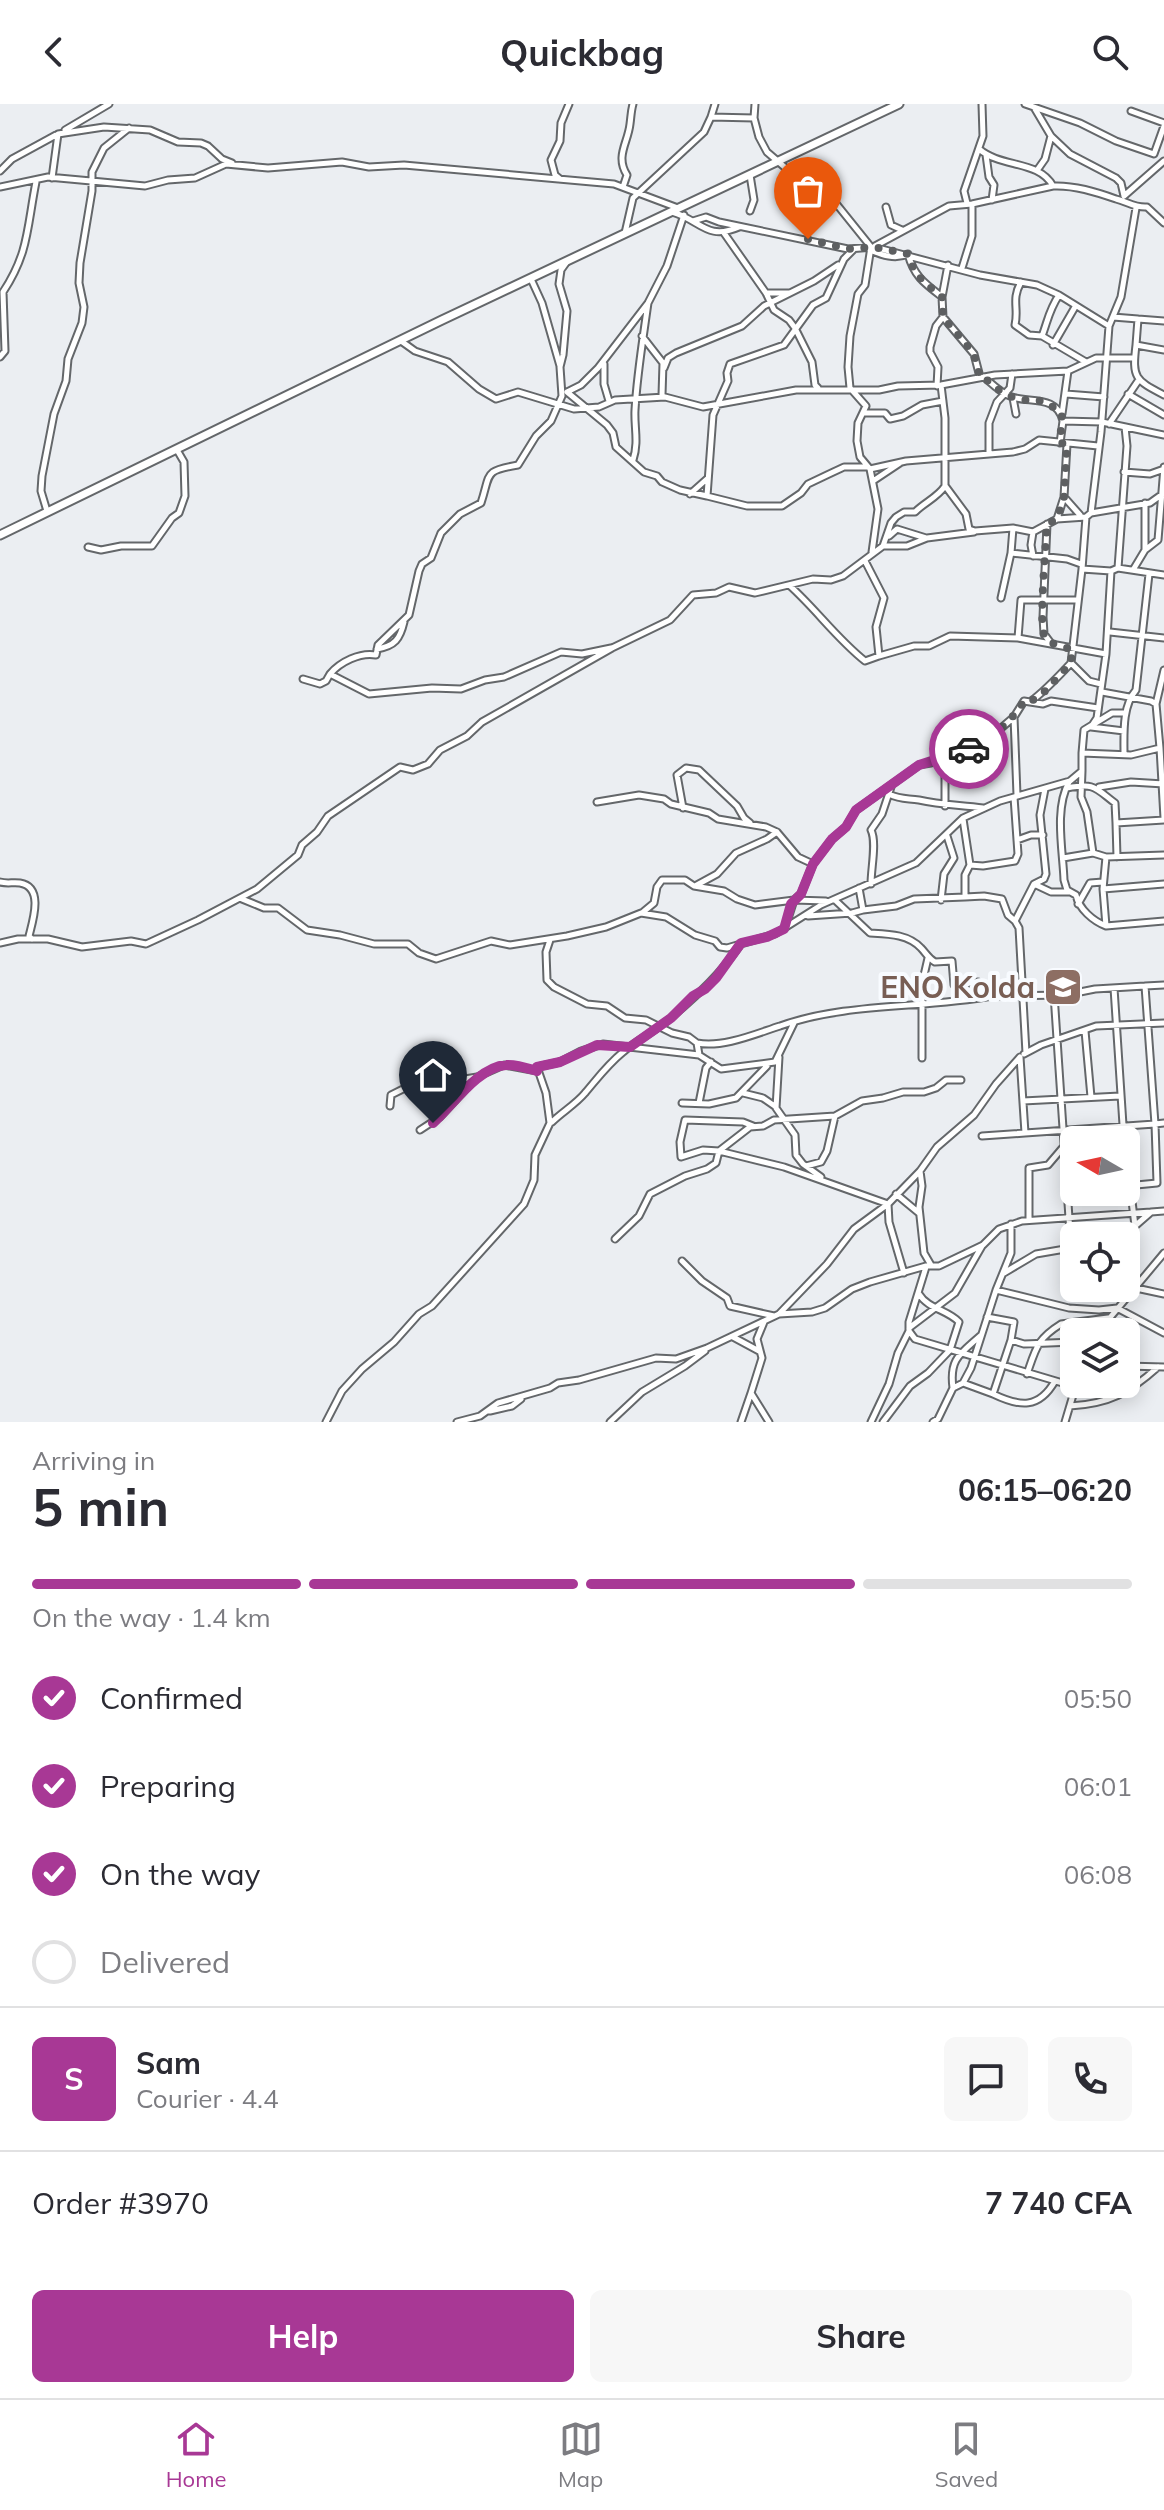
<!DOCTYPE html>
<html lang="en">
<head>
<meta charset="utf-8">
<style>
	:root { --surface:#fff; --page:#f7f7f7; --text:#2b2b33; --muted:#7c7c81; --line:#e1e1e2; --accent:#a83895 }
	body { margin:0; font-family:Mulish,sans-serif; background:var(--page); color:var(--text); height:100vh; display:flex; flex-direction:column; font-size:30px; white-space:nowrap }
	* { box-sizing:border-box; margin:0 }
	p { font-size:26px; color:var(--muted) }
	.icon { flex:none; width:44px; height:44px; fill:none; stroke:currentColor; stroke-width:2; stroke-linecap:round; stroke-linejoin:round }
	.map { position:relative; height:1318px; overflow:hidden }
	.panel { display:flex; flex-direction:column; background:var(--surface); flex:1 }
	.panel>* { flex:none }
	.needle { width:52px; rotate:279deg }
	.controls { position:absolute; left:1060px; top:1022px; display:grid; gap:16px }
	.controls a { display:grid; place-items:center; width:80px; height:80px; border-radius:12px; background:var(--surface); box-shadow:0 4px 20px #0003; font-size:40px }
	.pin { position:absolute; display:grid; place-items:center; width:68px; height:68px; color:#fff; margin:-82px -34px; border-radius:50% 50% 50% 0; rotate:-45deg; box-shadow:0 0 8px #0007 }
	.pin .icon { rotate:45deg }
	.courier { position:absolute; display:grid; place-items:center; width:80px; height:80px; margin:-40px; border:6px solid #a83895; border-radius:50%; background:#fff; color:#222; box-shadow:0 2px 10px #0007 }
	.head em { font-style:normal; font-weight:700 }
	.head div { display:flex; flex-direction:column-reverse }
	.head { display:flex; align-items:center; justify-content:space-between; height:136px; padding:0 32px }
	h1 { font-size:52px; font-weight:700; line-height:60px }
	.bar { display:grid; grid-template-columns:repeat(4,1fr); gap:12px 8px; align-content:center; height:96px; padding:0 32px }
	.bar i { height:10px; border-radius:6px; background:var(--line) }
	.bar .active { background:var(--accent) }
	.bar p { grid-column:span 4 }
	.line { display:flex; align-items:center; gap:20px; padding:0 32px; border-top:2px solid var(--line) }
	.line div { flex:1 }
	.round { display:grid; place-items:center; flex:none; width:84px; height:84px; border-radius:12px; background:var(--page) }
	ol { padding:0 32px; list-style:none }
	li { display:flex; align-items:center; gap:24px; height:88px }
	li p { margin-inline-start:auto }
	li .icon { padding:8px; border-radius:50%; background:var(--accent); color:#fff; stroke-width:4 }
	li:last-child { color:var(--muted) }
	li i { width:44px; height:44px; border:4px solid var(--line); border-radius:50% }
	.button { display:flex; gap:16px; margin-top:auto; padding:16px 32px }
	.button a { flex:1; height:92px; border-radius:12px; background:var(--accent); color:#fff; font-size:32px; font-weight:700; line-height:92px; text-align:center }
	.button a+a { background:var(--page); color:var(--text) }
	header { display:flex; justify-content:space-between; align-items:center; height:104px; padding:0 32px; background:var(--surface); font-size:36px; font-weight:700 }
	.dock { display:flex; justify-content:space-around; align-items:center; height:112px; border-top:2px solid var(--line); background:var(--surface); font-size:22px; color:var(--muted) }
	.dock a { display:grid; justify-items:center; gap:4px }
	.dock .active { color:var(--accent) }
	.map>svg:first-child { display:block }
</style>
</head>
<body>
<header><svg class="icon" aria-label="back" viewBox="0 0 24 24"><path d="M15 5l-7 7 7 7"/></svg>Quickbag<svg class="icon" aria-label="search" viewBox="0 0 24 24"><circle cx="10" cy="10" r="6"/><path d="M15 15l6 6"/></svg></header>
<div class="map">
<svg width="1164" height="1318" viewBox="0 0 1164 1318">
	<rect width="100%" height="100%" fill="#ebeef2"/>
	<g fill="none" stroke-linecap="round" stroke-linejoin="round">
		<defs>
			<path id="minor" d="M755 0 754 14 759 33 767 48 795 72 826 87 871 143 865 181 858 190 850 232 848 263 850 284
				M1025 0 1080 19 1116 37 1154 50 1164 22
				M1035 5 1051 32 1070 50 1116 74 1121 79 1124 92
				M1131 7 1164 19
				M711 13 715 0
				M65 26 109 0
				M979 45C1001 64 1039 56 1053 82
				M986 51 989 73 994 81 992 96
				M1038 65 1045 55 1051 32
				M0 67 12 55 56 31
				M750 71 754 96 750 107
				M52 74 58 30 104 23 150 26 178 38 201 39 208 42 222 55 232 59
				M560 75 555 71 551 56 560 37 561 19 569 0
				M0 83 48 73 145 82 168 76 195 74 226 60 268 64 342 58 369 63 404 61 614 80 678 104
				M623 83 627 71C615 52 628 39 630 20 631 13 631 7 633 0
				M1124 92 1164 57
				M967 99 964 87 983 32 982 0
				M886 103 891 121 902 126
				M672 108C701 116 706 137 739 123
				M693 117 706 113 719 118 848 145 874 143 980 171 1037 181 1059 191 1109 222 1101 328 1091 409
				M625 129 633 94 704 28 711 13 754 14
				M724 129 766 189 774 206 789 216 795 224 812 258 815 281 818 284
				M875 142 949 102 972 100 1053 82C1074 81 1096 88 1116 95 1128 98 1135 104 1147 103L1164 119
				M853 146 844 155 826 194 813 201 784 241 730 260 727 269 728 277 713 311 707 392 747 402H782L801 389 808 380 829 370 844 363H867
				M870 146C882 151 895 156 908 150 914 172 924 179 941 192
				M566 159 561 166 559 180 567 207 563 251 560 263 562 292 551 317 536 332 518 361C483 367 491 369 481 399L460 410 441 429 431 454 422 460 419 467 409 511 378 541 376 551C360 548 340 558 330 570L369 590 432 584 461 585 485 576 504 573 561 548 582 550 611 544
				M948 161 942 193 943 213 974 250 980 273
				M962 164 972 132V100
				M531 175 542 199 560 262
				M1021 178C1011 196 1019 204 1015 221L1029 231 1042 232
				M766 189H789
				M1059 191C1049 206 1048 216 1042 232L1086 258
				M1113 213 1138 215
				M1109 222 1121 193 1136 104
				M642 232 663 259 662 291 664 293
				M401 237 415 247 448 258 479 285 496 295 518 288 574 305 599 303 615 296 665 293 703 303 796 286H879L898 282 941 281 995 271 1068 267 1096 254H1134
				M1053 241 1075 203
				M1136 241 1138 215 1164 217
				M1164 246 1136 241C1132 274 1135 276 1164 291
				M0 253 5 247 3 188C29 149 27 123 36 78
				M604 260V280L609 297
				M664 264 668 254 676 249 742 222 764 202 814 177 838 161
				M984 273C992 280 1002 290 1012 293 1030 299 1057 291 1063 317L1102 318 1164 331
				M937 282 938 263 930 248V243L936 222 943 213
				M851 285 866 302 858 319 857 337 860 353 870 365 878 405 872 448
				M567 288 581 281 598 264 648 199 667 162 684 111
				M567 288 607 321 613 329 616 343 644 368 657 372 662 378 680 386 707 392
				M1066 290 1104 293
				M1128 290 1164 311
				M1013 294 1016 310
				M863 309H885L890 315 903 312 922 301 943 297
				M1062 310 1068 267
				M1109 320 1138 277
				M1060 339 1063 317
				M989 348V319L997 298 1010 284 1012 270
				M633 356C639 338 634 323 635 306 637 270 643 235 648 199
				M870 365 906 357 1013 348 1025 345 1039 336 1098 342
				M1124 368 1150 370 1164 365
				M873 377 900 359
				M946 383 966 410 969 425 975 427 1013 424 1033 428
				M690 390 708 374
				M1064 393 1080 411
				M1145 399V445
				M47 407 41 387 42 372 54 310 66 277 68 255 82 219 84 203 79 179 80 159 92 87V68L104 44 129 24
				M1057 415 1064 393 1067 340
				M1047 420 1043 513 1044 530 1050 538
				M889 432 897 425 926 434
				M883 442H907L927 434 974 428
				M88 443 101 446 121 442H152L172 414 179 409 185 392 184 358 177 346
				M1011 449 1067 455 1081 460
				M1033 452 1031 441 1033 428 1057 415 1086 413
				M865 457 884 494 876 523 879 552 914 542H929L950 532 1018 534
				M1118 464 1127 342 1125 323
				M1082 465 1086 413 1091 409 1150 399 1164 389
				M1133 466 1145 446 1158 436 1164 363
				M789 481C816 505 836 534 865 557L879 552
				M1001 494 1011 449 1013 424
				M1077 496H1021L1018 534 1106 550 1111 467
				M1110 528 1164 534
				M377 545C395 542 400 535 404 518
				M1106 550 1097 614 1091 623 1124 627
				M1071 559 1089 577 1101 580
				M303 575 320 580 326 577 330 570
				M1102 588 1151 597 1156 600
				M1030 598 1043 600 1051 597 1098 604
				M1014 613 1017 691
				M1160 644 1164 714
				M1082 649 1084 626 1112 609H1126
				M1124 650C1124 630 1122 602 1136 586L1149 470
				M1082 667 1081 693 1087 708 1093 749 1106 753 1164 751
				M1069 678C1054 705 1063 747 1064 776L1067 786 1076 791C1079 805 1093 817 1106 822L1164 817
				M1099 683 1131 678 1164 680
				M1067 684C1095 679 1094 683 1115 699L1116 719
				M889 690C901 696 908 694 919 696 941 701 961 701 983 704
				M597 698 639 691 664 695 671 700 709 709 718 715 766 723 777 728 798 753 813 760
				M945 702V663
				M683 704 677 671 686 664 699 666 737 702 744 714 750 719
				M963 715 970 761 965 771V793L984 792 1002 795 1008 811 1015 817
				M1017 736 1031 731H1043
				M1117 753 1116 719 1164 716
				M1063 754 1093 749
				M970 761 983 762 1015 757 1018 750 1014 693
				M0 778C7 780 13 778 20 779 44 783 33 816 29 832L32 835
				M871 780C871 764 877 738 871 726L882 710 891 683
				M1034 780 1051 788H1070
				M695 782 717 770 736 749 767 735 777 728
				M859 784 863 806 896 802 914 795 965 793
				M1103 785 1164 780
				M242 795 264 804H278L307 826 340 831 374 840H408L419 849 436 855 491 837 510 841 567 832 606 823 641 809 666 813 695 831 715 837 720 843 727 844 775 830 821 801 916 759 963 714 1000 697 1070 677 1082 667V649L1131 651 1160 644 1156 600 1164 566
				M941 796 944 770 954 754 947 732
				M836 797 870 829C888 830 908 830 921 844 926 849 928 854 935 858L952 857 954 881 978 878 992 892 1065 891 1095 885 1145 882
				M1078 800 1090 779 1103 778
				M642 809 654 799 657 783 662 776H685L694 782 724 787 737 795 755 801 794 796 801 790 813 760 832 735 846 723 856 706 919 661 931 659 947 650 985 638 1014 613 1024 597 1030 598C1045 587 1058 573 1071 559L1082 465 1111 467 1118 464 1164 471
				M808 812 852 809 863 806
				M1106 822 1103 785 1106 753
				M785 824 794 796 826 797
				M550 836 546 848 547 876 554 883 587 900 607 902 625 914 646 916 672 929 689 933 697 939 699 951 721 965 775 958 794 919
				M0 839 18 835H48L82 843 131 837 146 840 198 816 257 785 298 751 302 741 317 728 328 712 400 663 413 666 428 660 440 646 467 632 482 618 612 544 670 516 693 491 716 489 729 483 755 489 813 475 831 476 843 472 883 442 891 419 896 413 904 408H915C925 398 938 393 945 382V314L941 281
				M1114 884 1124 1036
				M1085 927 1091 993
				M697 939C723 944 755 930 780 922 848 898 921 905 992 892
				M1026 949 1019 824 1015 817 1034 780 1044 775 1046 770 1040 711 1045 685
				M1024 950 1041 941 1096 922 1164 919
				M779 953 776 1004 795 1031 796 1051 803 1060 821 1073
				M922 954V880L928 854
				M743 989 763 994 776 1003
				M1023 997 1120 992
				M682 999 709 1000 736 994 767 962
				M699 999 706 964 711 958
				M390 1002 391 991 409 982 423 986 447 978 477 973 504 961 537 967
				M552 1018C562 1008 576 1000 585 989 597 975 607 961 623 948 638 935 658 926 673 912 701 888 719 871 741 840
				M753 1022 743 1018 685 1016 680 1038 681 1053 703 1046 719 1047 784 1063 888 1100 889 1118 904 1169
				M420 1026 440 1013 477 973
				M982 1032 1025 1029
				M1126 1047 1135 1122
				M806 1062 821 1058 827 1047 835 1012
				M920 1067 922 1082 919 1103 924 1149 931 1161
				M1126 1082 1157 1079 1155 1020 1164 1019
				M896 1090 919 1109
				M1069 1097 1084 1088
				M1029 1116V1064L1048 1061 1065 1041 1094 1025
				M1108 1132 1135 1122 1151 1108 1164 1107
				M615 1135 639 1112 650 1090 685 1072 707 1065 716 1059 719 1047 750 1023 763 1022 774 1016 835 1012 862 997 883 994 903 988H924L936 984 946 976H961
				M682 1157 702 1177 727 1194 730 1202 774 1212
				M926 1163 909 1218V1227L915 1235 1076 1283
				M1004 1169 1036 1150 1071 1144 1054 890
				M1136 1184 1164 1190
				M996 1186 1069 1204 1099 1206 1117 1204 1164 1229
				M779 1210 812 1208 825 1204 852 1185 870 1178 926 1162H939L983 1141 999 1125 1022 1117 1151 1108
				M987 1213 1014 1218 1011 1236
				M764 1218 757 1235 762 1254 751 1289 769 1318
				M909 1224 955 1189 982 1142
				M1098 1228 1164 1149
				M733 1233 759 1247
				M1126 1262 1164 1263
				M1027 1270C1036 1244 1037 1235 1061 1220L1108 1214
				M963 1279 993 1290 1011 1236 1024 1240 1074 1238
				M953 1284C949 1255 960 1250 980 1232
				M993 1290C1020 1303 1039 1305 1055 1277
				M1070 1302C1109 1300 1129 1289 1158 1263
				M490 1307 512 1302 521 1295
				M326 1318 342 1287 362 1265 394 1238 419 1210 432 1202 524 1100 534 1076 535 1051 550 1019 546 989 537 963 560 958 581 947 603 940 699 951
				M457 1318 480 1312 498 1299 550 1284 558 1279 579 1276 656 1254 676 1255 707 1244 779 1210 827 1160 854 1125 888 1100 920 1067 937 1043 974 1011 996 980 1020 953 1025 1029 1155 1020 1145 882 1164 881
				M610 1318 642 1288 685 1262 705 1247
				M741 1318 751 1289
				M871 1318 889 1280 898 1249 909 1227
				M883 1318 910 1282 928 1269 950 1246 959 1218C948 1206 928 1205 919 1190
				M933 1318 938 1315 953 1284 963 1279 971 1264 996 1186 1011 1149V1120
				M1065 1318 1076 1281"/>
			<path id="major" d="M0 431 442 216 899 0"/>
		</defs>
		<use href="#minor" stroke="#64676a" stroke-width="9"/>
		<use href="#major" stroke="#64676a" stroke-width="11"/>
		<use href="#minor" stroke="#fff" stroke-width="5"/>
		<use href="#major" stroke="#fff" stroke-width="7"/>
	</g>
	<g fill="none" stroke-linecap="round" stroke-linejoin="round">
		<path stroke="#5d5f61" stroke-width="8" stroke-dasharray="0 14.4" d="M808 135 848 145 874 143 908 150C914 172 925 179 942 193L943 213 974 250 980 273H984C991 280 1000 288 1010 292 1032 302 1036 287 1062 310L1060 339 1067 340 1064 393 1057 415 1047 420C1046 440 1039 518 1044 530 1049 541 1062 543 1072 545L1071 559 1043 589 1030 598 1024 597C1011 618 991 635 969 645"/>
		<path stroke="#a83895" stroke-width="10" d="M433 1019C453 1001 478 963 506 961 516 960 527 964 537 967V963L560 958 597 941 630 943 671 914 693 892 705 885 716 874 741 839 767 833 784 825 791 800 801 790 813 760 832 735 846 723 856 706 919 661 969 645"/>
	</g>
	<defs>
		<symbol id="university-square" viewBox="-11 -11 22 22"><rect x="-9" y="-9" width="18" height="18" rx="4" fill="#8d6e63" stroke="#f8fbff"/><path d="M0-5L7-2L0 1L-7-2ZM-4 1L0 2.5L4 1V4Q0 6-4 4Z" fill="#fff"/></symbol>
	</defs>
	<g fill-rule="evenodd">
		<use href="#university-square" x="1041" y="861" width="44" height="44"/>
	</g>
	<g text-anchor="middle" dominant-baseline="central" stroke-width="8" stroke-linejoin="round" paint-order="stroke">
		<g font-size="30" font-weight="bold" fill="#785e54" stroke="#f8fbff" text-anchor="end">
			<text x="1035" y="883">ENO Kolda</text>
		</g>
	</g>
</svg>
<div class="controls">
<a><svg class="needle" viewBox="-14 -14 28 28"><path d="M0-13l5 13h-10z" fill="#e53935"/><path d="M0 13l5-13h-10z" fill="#7c7c81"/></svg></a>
<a><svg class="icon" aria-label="locate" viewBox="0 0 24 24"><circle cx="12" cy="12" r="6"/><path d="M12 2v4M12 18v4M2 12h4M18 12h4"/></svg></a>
<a><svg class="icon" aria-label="layers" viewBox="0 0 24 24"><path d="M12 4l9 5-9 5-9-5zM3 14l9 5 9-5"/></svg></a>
</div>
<div class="pin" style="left:808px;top:135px;background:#ea580c"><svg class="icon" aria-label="bag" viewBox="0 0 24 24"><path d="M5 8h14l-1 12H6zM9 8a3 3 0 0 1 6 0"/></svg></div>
<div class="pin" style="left:433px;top:1019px;background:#1f2937"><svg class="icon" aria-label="home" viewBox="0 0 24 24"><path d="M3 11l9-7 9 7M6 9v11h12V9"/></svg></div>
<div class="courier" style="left:969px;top:645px"><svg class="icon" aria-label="car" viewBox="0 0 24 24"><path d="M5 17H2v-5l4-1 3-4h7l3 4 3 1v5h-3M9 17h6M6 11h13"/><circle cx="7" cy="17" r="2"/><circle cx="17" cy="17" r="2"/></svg></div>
</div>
<section class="panel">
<div class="head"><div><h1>5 min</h1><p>Arriving in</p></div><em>06:15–06:20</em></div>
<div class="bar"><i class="active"></i><i class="active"></i><i class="active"></i><i></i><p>On the way · 1.4 km</p></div>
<ol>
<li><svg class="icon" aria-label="check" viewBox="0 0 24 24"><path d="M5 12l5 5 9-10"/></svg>Confirmed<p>05:50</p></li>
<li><svg class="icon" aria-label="check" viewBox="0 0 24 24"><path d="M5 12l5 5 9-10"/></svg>Preparing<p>06:01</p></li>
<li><svg class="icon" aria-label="check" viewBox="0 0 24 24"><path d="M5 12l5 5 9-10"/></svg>On the way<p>06:08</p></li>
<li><i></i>Delivered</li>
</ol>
<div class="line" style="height:144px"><b class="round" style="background:var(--accent);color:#fff">S</b><div><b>Sam</b><p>Courier · 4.4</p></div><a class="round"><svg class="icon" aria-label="chat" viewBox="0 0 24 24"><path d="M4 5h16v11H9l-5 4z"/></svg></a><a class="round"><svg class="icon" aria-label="phone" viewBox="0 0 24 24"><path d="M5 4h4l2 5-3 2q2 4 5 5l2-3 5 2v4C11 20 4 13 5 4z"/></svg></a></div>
<div class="line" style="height:104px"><div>Order #3970</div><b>7 740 CFA</b></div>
<div class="button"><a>Help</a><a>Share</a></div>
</section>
<nav class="dock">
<a class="active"><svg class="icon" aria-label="home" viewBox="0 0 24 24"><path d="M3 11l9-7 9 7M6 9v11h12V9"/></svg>Home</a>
<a><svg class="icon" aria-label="map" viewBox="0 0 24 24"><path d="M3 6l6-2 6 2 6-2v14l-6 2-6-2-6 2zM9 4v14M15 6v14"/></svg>Map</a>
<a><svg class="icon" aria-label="saved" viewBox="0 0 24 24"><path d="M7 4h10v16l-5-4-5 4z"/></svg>Saved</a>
</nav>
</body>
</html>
